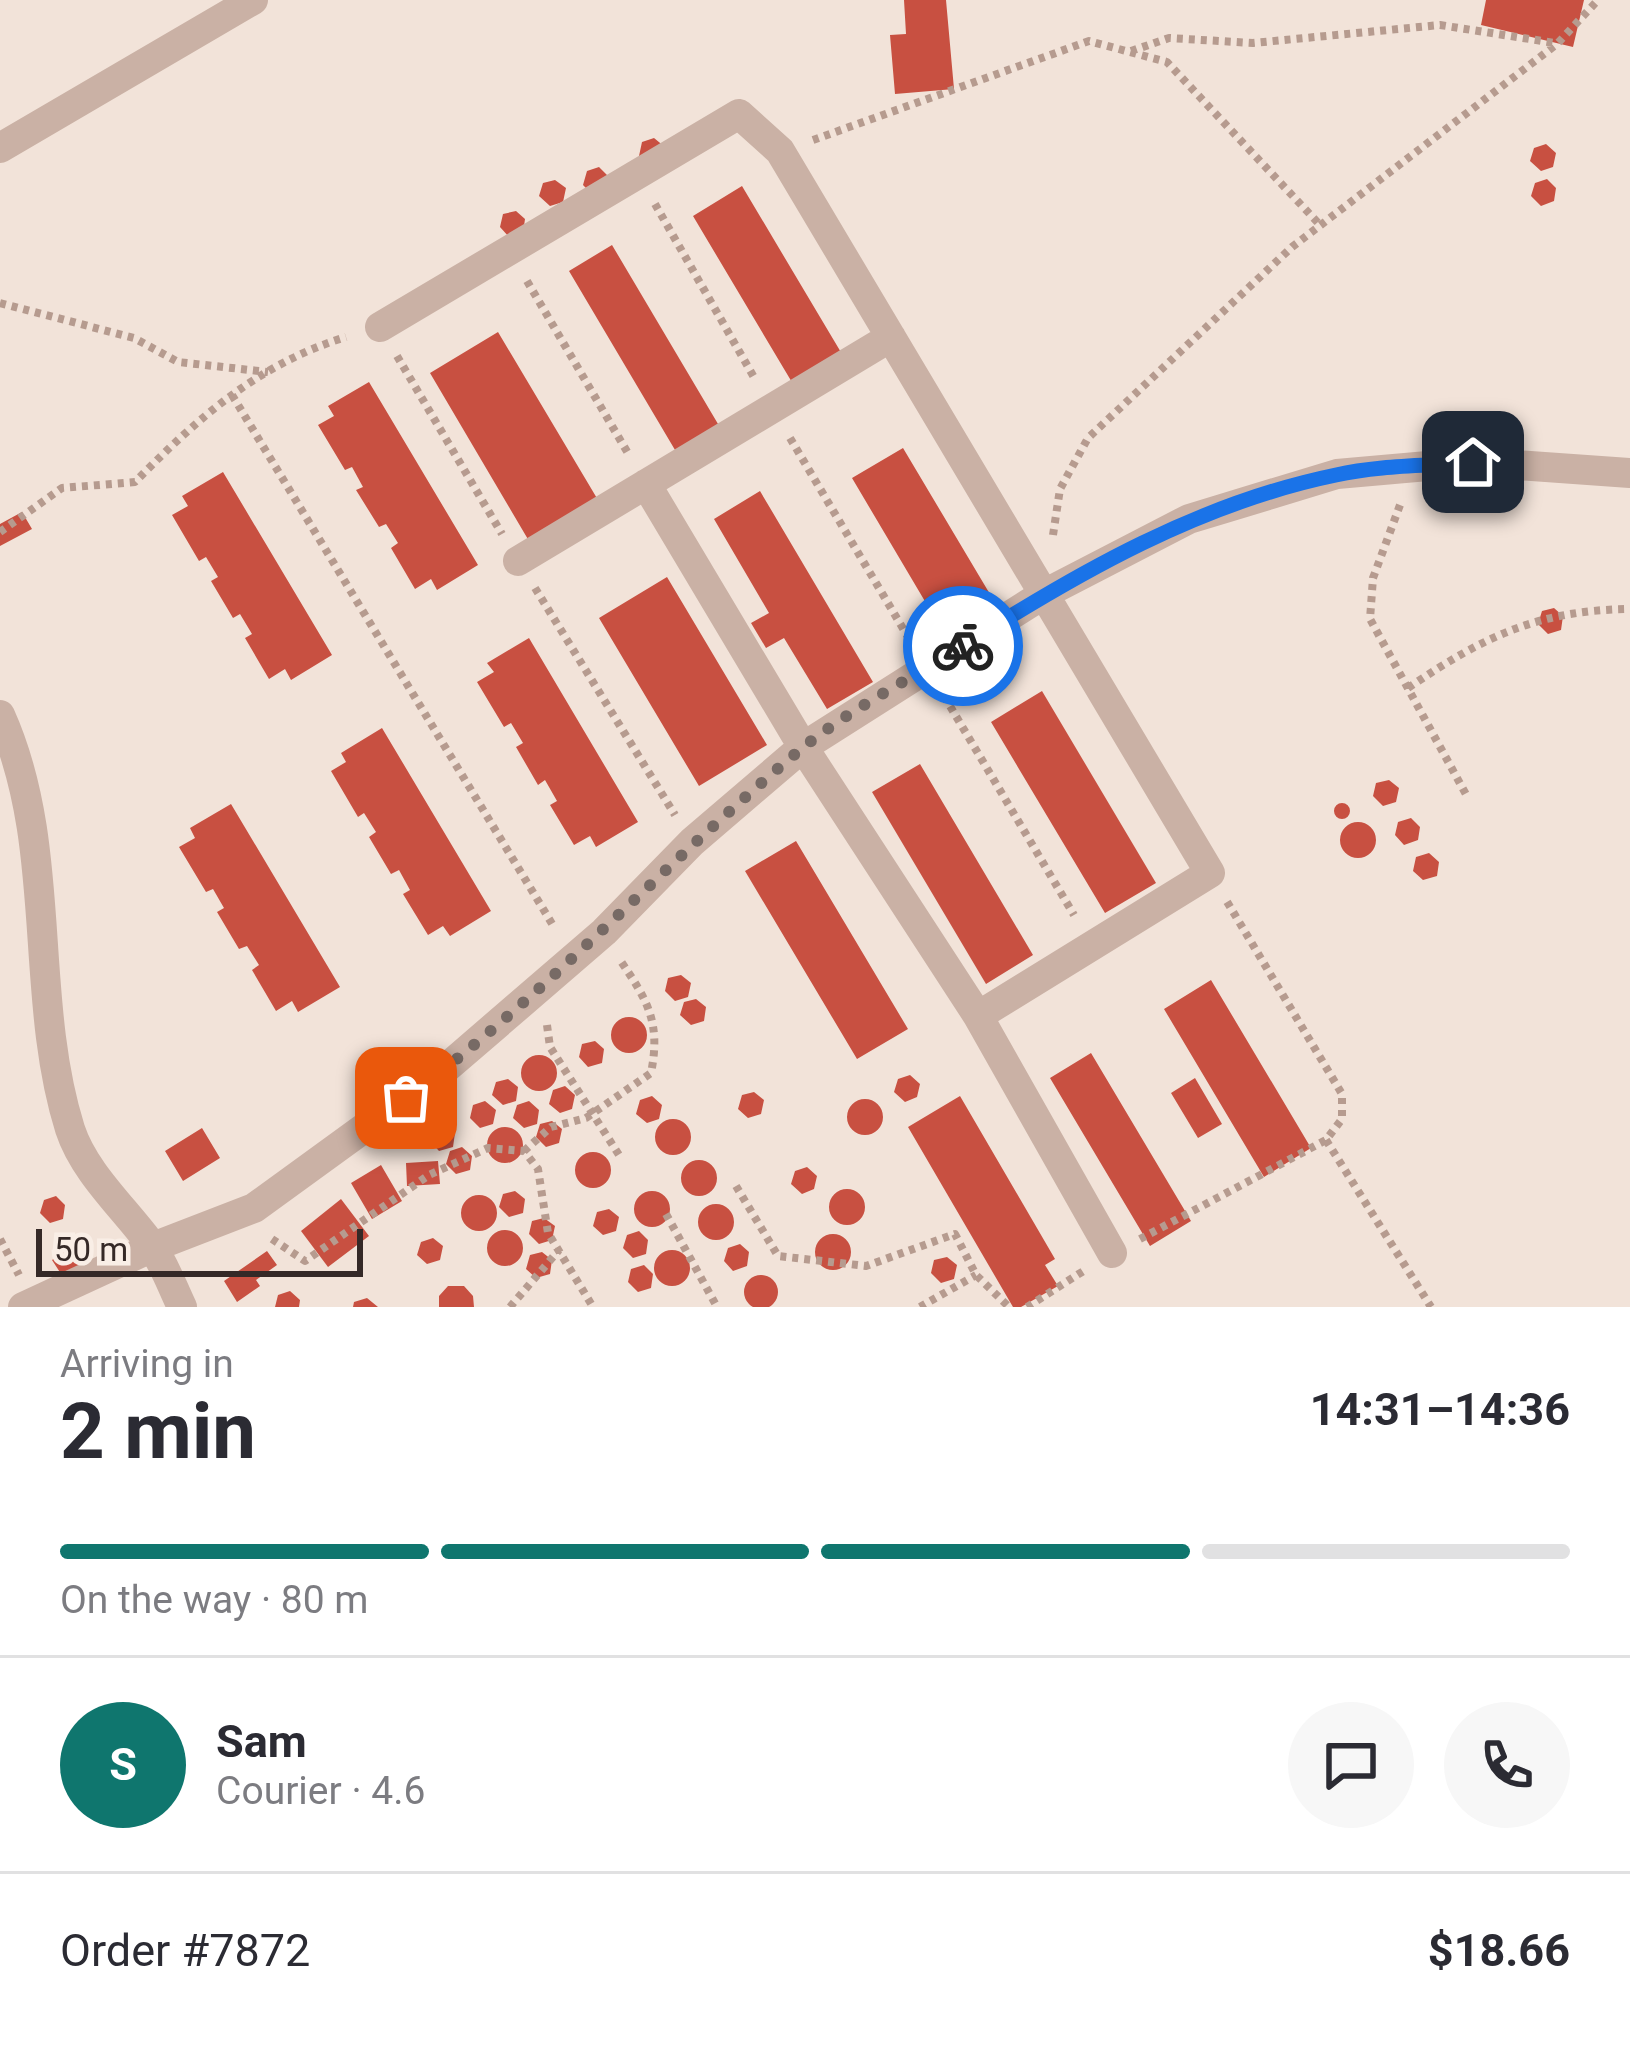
<!DOCTYPE html>
<html lang="en">
<head>
<meta charset="utf-8">
<style>
	:root { --surface:#fff; --page:#f7f7f7; --text:#2b2b33; --muted:#7c7c81; --line:#e1e1e2; --accent:#0f766e }
	body { margin:0; font-family:Roboto,sans-serif; background:var(--page); color:var(--text); height:100vh; display:flex; flex-direction:column; font-size:45px; white-space:nowrap }
	* { box-sizing:border-box; margin:0 }
	p { font-size:39px; color:var(--muted) }
	.icon { flex:none; width:66px; height:66px; fill:none; stroke:currentColor; stroke-width:2; stroke-linecap:round; stroke-linejoin:round }
	.map { position:relative; height:1307px; overflow:hidden }
	.side { display:flex; flex-direction:column; background:var(--surface); flex:1 }
	.side>* { flex:none }
	.scale { position:absolute; left:36px; bottom:30px; width:327px; box-sizing:border-box; padding-left:12px; border:6px solid #352927; border-top:0; font-size:33px; line-height:42px; white-space:nowrap; color:#352927; -webkit-text-stroke:9px #f9eee6; paint-order:stroke }
	.pin { position:absolute; display:grid; place-items:center; width:102px; height:102px; color:#fff; margin:-51px; border-radius:24px; box-shadow:0 6px 18px #0006 }
	.courier { position:absolute; display:grid; place-items:center; width:120px; height:120px; margin:-60px; border:9px solid #1a73e8; border-radius:50%; background:#fff; color:#222; box-shadow:0 3px 15px #0007 }
	.head em { font-style:normal; font-weight:700 }
	.head div { display:flex; flex-direction:column-reverse }
	.head { display:flex; align-items:center; justify-content:space-between; height:204px; padding:0 60px }
	h1 { font-size:78px; font-weight:700; line-height:90px }
	.bar { display:grid; grid-template-columns:repeat(4,1fr); gap:18px 12px; align-content:center; height:144px; padding:0 60px }
	.bar i { height:15px; border-radius:9px; background:var(--line) }
	.bar .active { background:var(--accent) }
	.bar p { grid-column:span 4 }
	.line { display:flex; align-items:center; gap:30px; padding:0 60px; border-top:3px solid var(--line) }
	.line div { flex:1 }
	.round { display:grid; place-items:center; flex:none; width:126px; height:126px; border-radius:63px; background:var(--page) }
	.map>svg:first-child { display:block }
</style>
</head>
<body>
<div class="map">
<svg width="1630" height="1307" viewBox="0 0 1630 1307">
	<rect width="100%" height="100%" fill="#f2e3d9"/>
	<path fill="#c85041" d="M904 0H946L954 89 895 94 890 35 906 34Z
		M1486 0H1584L1573 47 1481 25Z
		M654 138 665 147 649 166 639 156 642 142Z
		M1546 144 1556 153 1553 167 1541 171 1530 161 1534 148Z
		M599 167 608 176 592 194 583 185 587 171Z
		M1547 179 1556 188 1554 201 1541 206 1531 196 1535 183Z
		M555 180 566 188 563 202 550 206 539 196 543 183Z
		M742 186 842 354 793 384 693 216Z
		M516 211 525 219 523 233 509 237 500 227 503 214Z
		M612 245 721 429 678 455 569 271Z
		M498 332 598 500 529 541 430 373Z
		M369 382 478 565 437 590 431 579 415 589 391 548 398 543 386 524 379 527 356 490 363 487 352 467 345 470 318 425 334 416 328 406Z
		M903 448 1003 616 952 647 852 478Z
		M223 472 332 655 291 680 285 669 269 679 245 638 252 634 240 614 233 618 211 581 218 577 206 557 199 561 172 515 188 506 182 496Z
		M760 491 873 682 827 709 784 638 766 648 751 623 769 613 714 519Z
		M22 512 32 529 0 546V524Z
		M667 577 767 745 699 786 599 618Z
		M1554 608 1563 616 1561 630 1548 634 1538 624 1542 611Z
		M529 638 638 822 596 847 590 836 574 845 550 805 557 801 545 780 538 785 516 747 523 743 511 723 504 727 477 682 494 672 487 663Z
		M1042 691 1156 883 1105 913 991 722Z
		M382 728 491 911 450 936 443 926 428 935 403 894 410 890 399 870 391 874 369 837 376 832 364 813 358 817 331 771 346 762 341 753Z
		M920 764 1033 955 986 984 872 792Z
		M1389 780 1399 788 1396 802 1383 806 1373 796 1376 783Z
		M1334 811a8 8 0 1 1 16 0a8 8 0 1 1-16 0Z
		M231 804 340 987 298 1012 292 1001 276 1011 252 970 259 965 247 946 239 949 217 912 224 908 213 889 206 892 179 847 195 838 190 828Z
		M1411 818 1420 827 1418 840 1404 845 1395 835 1398 822Z
		M1340 840a18 18 0 1 1 36 0a18 18 0 1 1-36 0Z
		M796 841 908 1029 857 1059 745 871Z
		M1429 853 1439 862 1437 876 1423 880 1413 871 1416 857Z
		M681 975 691 983 688 997 675 1001 665 991 668 978Z
		M1211 980 1311 1148 1264 1177 1164 1009Z
		M696 999 706 1007 704 1021 691 1025 680 1015 684 1002Z
		M611 1035a18 18 0 1 1 36 0a18 18 0 1 1-36 0Z
		M595 1041 604 1049 602 1063 588 1067 579 1057 582 1044Z
		M1091 1053 1191 1221 1150 1246 1050 1078Z
		M521 1073a18 18 0 1 1 36 0a18 18 0 1 1-36 0Z
		M910 1075 920 1084 917 1097 905 1102 894 1092 898 1079Z
		M1195 1078 1222 1124 1198 1138 1171 1093Z
		M508 1079 518 1087 516 1101 503 1105 492 1095 496 1082Z
		M565 1086 575 1095 572 1109 560 1113 549 1104 553 1090Z
		M754 1092 764 1100 761 1114 748 1118 738 1109 742 1095Z
		M652 1096 662 1105 659 1119 647 1123 636 1114 640 1100Z
		M960 1096 1055 1259 1045 1265 1058 1286 1021 1307H1013L908 1127Z
		M847 1117a18 18 0 1 1 36 0a18 18 0 1 1-36 0Z
		M485 1101 496 1110 493 1124 480 1128 470 1118 473 1105Z
		M529 1101 539 1110 537 1124 524 1128 513 1118 517 1105Z
		M655 1137a18 18 0 1 1 36 0a18 18 0 1 1-36 0Z
		M552 1121 562 1129 559 1143 546 1147 536 1137 540 1124Z
		M446 1125 455 1133 453 1147 439 1151 430 1141 433 1128Z
		M487 1145a18 18 0 1 1 36 0a18 18 0 1 1-36 0Z
		M202 1128 220 1158 183 1181 165 1151Z
		M462 1147 472 1156 470 1170 456 1174 446 1164 450 1151Z
		M575 1170a18 18 0 1 1 36 0a18 18 0 1 1-36 0Z
		M681 1178a18 18 0 1 1 36 0a18 18 0 1 1-36 0Z
		M438 1161 440 1184 407 1186 406 1163Z
		M381 1165 402 1201 372 1219 351 1183Z
		M807 1167 817 1176 814 1189 802 1194 791 1184 795 1171Z
		M829 1207a18 18 0 1 1 36 0a18 18 0 1 1-36 0Z
		M515 1191 525 1199 523 1213 509 1217 499 1207 503 1194Z
		M634 1209a18 18 0 1 1 36 0a18 18 0 1 1-36 0Z
		M461 1213a18 18 0 1 1 36 0a18 18 0 1 1-36 0Z
		M56 1196 65 1205 63 1219 50 1223 40 1213 44 1200Z
		M341 1199 369 1236 328 1267 301 1231Z
		M698 1222a18 18 0 1 1 36 0a18 18 0 1 1-36 0Z
		M609 1209 619 1217 616 1231 603 1235 593 1226 597 1212Z
		M544 1218 555 1226 552 1240 539 1244 529 1234 532 1221Z
		M487 1248a18 18 0 1 1 36 0a18 18 0 1 1-36 0Z
		M639 1231 648 1240 646 1254 633 1258 623 1248 627 1235Z
		M815 1252a18 18 0 1 1 36 0a18 18 0 1 1-36 0Z
		M433 1238 443 1246 440 1260 427 1264 417 1255 421 1242Z
		M740 1244 749 1252 747 1266 733 1271 724 1261 728 1248Z
		M71 1247 85 1268 65 1280 52 1260Z
		M654 1268a18 18 0 1 1 36 0a18 18 0 1 1-36 0Z
		M267 1251 277 1265 256 1280 260 1286 237 1302 224 1281Z
		M542 1252 552 1260 550 1274 536 1278 526 1269 530 1255Z
		M947 1257 957 1265 954 1279 941 1283 931 1273 934 1260Z
		M644 1265 653 1274 651 1288 638 1292 628 1282 631 1269Z
		M744 1292a17 17 0 1 1 34 0a17 17 0 1 1-34 0Z
		M448 1286H464L473 1296 474 1307H439V1296Z
		M290 1291 300 1300 299 1307H275L278 1295Z
		M367 1298 378 1307H353L354 1302Z"/>
	<g fill="none" stroke-linecap="round" stroke-linejoin="round">
		<path stroke="#b69b8f" stroke-width="8" stroke-dasharray="6 6" stroke-linecap="butt" d="M1131 51 1169 38 1253 43 1440 25 1555 43
			M813 140 1089 41 1167 62 1321 226
			M655 204 755 379
			M527 281 629 455
			M0 303 134 338 178 362 268 372
			M397 356 502 534
			M232 395 554 927
			M790 438 911 642
			M1400 505 1373 578 1370 619 1468 798
			M0 532 62 488 135 482C198 418 258 364 346 337
			M1053 535 1060 489 1088 438 1292 247 1557 44 1598 0
			M535 588 675 815
			M1408 688C1483 637 1538 610 1630 609
			M944 696 1074 915
			M547 1025 550 1047 619 1155
			M1326 1140 1431 1307
			M524 1151 551 1127 586 1118 651 1073C661 1023 648 1001 620 960
			M736 1186 778 1256 866 1266 955 1234 976 1275 1009 1307
			M666 1214 717 1307
			M0 1239 19 1275
			M272 1239 305 1261 429 1175 488 1148 524 1151 538 1169 548 1233 593 1307
			M1140 1239 1326 1140 1342 1119V1094L1226 900
			M510 1307 559 1250
			M920 1307 976 1275
			M1027 1307 1085 1270"/>
		<path stroke="#cab1a5" stroke-width="30" d="M0 148 253 0
			M380 327 739 114 780 151 1210 873 978 1016
			M646 484 803 747 978 1016 1112 1253
			M518 561 891 337
			M0 715C59 846 28 995 70 1129 84 1172 123 1207 149 1242 163 1261 172 1286 182 1307
			M23 1307 153 1247 254 1208 444 1070 604 932 692 842 803 747 1044 594 1189 519 1337 474 1473 462 1630 473"/>
	</g>
	<g fill="none" stroke-linecap="round" stroke-linejoin="round">
		<path stroke="#776a65" stroke-width="12" stroke-dasharray="0 21.6" d="M406 1098C548 994 665 862 800 750 845 712 912 678 963 646"/>
		<path stroke="#1a73e8" stroke-width="15" d="M963 646C1079 572 1200 503 1336 475 1380 465 1429 466 1473 462"/>
	</g>
</svg>
<div class="scale">50 m</div>
<div class="pin" style="left:406px;top:1098px;background:#ea580c"><svg class="icon" aria-label="bag" viewBox="0 0 24 24"><path d="M5 8h14l-1 12H6zM9 8a3 3 0 0 1 6 0"/></svg></div>
<div class="pin" style="left:1473px;top:462px;background:#1f2937"><svg class="icon" aria-label="home" viewBox="0 0 24 24"><path d="M3 11l9-7 9 7M6 9v11h12V9"/></svg></div>
<div class="courier" style="left:963px;top:646px"><svg class="icon" aria-label="bike" viewBox="0 0 24 24"><circle cx="6" cy="16" r="4"/><circle cx="18" cy="16" r="4"/><path d="M6 16l4-8h5l3 8M10 8l3 8H6M13 5h3"/></svg></div>
</div>
<section class="side">
<div class="head"><div><h1>2 min</h1><p>Arriving in</p></div><em>14:31–14:36</em></div>
<div class="bar"><i class="active"></i><i class="active"></i><i class="active"></i><i></i><p>On the way · 80 m</p></div>
<div class="line" style="height:216px"><b class="round" style="background:var(--accent);color:#fff">S</b><div><b>Sam</b><p>Courier · 4.6</p></div><a class="round"><svg class="icon" aria-label="chat" viewBox="0 0 24 24"><path d="M4 5h16v11H9l-5 4z"/></svg></a><a class="round"><svg class="icon" aria-label="phone" viewBox="0 0 24 24"><path d="M5 4h4l2 5-3 2q2 4 5 5l2-3 5 2v4C11 20 4 13 5 4z"/></svg></a></div>
<div class="line" style="height:156px"><div>Order #7872</div><b>$18.66</b></div>
</section>
</body>
</html>
